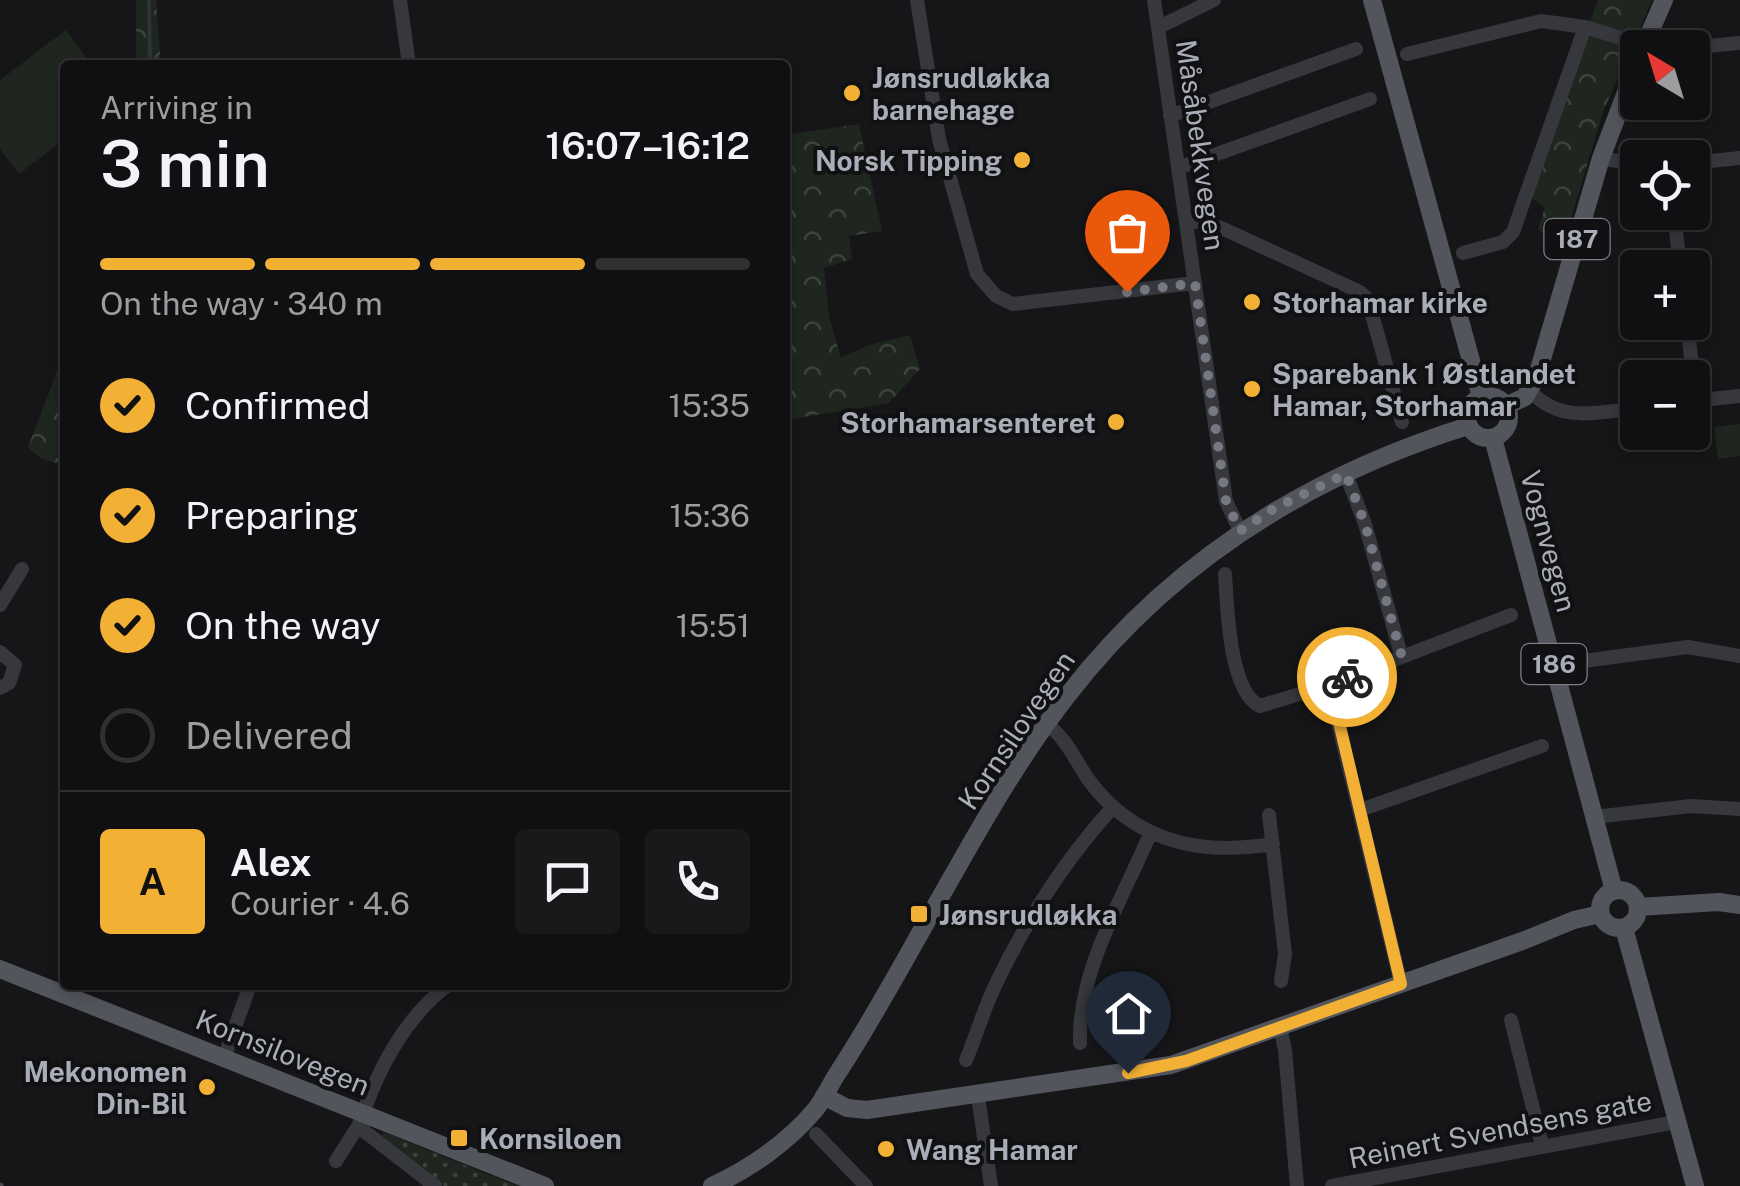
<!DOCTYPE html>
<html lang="en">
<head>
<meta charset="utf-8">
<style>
	:root { --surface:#101012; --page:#19191b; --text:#f1f3f6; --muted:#9c9d9f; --line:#303032; --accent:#f2b134 }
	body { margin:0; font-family:"Public Sans",sans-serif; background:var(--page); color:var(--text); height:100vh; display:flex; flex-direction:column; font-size:38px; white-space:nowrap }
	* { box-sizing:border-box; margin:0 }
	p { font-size:32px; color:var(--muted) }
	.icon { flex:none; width:55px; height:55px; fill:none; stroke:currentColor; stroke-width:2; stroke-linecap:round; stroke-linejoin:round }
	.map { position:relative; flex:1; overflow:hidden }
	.panel { position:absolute; left:60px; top:60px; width:730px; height:930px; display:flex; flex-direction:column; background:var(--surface); border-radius:10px; box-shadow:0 5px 15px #0003,0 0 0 2px var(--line) }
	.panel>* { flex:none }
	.needle { width:65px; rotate:322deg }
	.controls { position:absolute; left:1620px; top:30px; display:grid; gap:20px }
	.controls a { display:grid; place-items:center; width:90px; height:90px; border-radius:10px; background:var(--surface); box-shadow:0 5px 15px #0003,0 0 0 2px var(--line); font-size:50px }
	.pin { position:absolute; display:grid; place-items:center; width:85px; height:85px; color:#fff; margin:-102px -42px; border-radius:50% 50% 50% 0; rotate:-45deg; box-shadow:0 0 10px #0007 }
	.pin .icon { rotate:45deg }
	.courier { position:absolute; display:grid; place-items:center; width:100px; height:100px; margin:-50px; border:8px solid #f2b134; border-radius:50%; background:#fff; color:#222; box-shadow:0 2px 12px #0007 }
	.headline em { font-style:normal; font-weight:600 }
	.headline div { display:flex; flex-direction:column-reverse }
	.headline { display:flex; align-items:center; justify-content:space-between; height:170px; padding:0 40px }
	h1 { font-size:65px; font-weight:600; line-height:75px }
	.bar { display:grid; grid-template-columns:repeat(4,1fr); gap:15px 10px; align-content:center; height:120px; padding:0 40px }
	.bar i { height:12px; border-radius:8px; background:var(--line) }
	.bar .selected { background:var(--accent) }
	.bar p { grid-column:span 4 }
	.line { display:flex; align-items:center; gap:25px; padding:0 40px; border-top:2px solid var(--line) }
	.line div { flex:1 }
	.round { display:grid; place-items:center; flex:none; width:105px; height:105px; border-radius:10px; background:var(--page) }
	ol { padding:0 40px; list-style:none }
	li { display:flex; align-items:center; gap:30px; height:110px }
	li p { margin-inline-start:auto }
	li .icon { padding:10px; border-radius:50%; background:var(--accent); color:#111; stroke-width:4 }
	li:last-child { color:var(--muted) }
	li i { width:55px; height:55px; border:5px solid var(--line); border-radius:50% }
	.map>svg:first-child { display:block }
</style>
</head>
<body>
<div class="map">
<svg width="1740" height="1186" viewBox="0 0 1740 1186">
	<defs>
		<pattern id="green-dots" width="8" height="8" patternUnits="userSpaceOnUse" patternTransform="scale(2.5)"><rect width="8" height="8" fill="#1e261f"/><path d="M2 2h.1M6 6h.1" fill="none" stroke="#3c433d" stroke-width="1.8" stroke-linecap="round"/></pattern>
		<pattern id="forest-crowns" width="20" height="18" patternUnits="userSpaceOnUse" patternTransform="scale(2.5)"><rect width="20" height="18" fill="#1e261f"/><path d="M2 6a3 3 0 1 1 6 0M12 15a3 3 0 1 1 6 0" fill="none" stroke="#3c433d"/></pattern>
	</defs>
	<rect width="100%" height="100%" fill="#161618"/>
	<path fill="url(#green-dots)" d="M383 1132 517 1186H444L382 1136Z"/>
	<path fill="url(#forest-crowns)" d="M136 0H156L161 65H136Z
		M1598 0H1652L1603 112 1563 245 1538 230 1545 207 1531 197 1557 110Z
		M859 124 882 231 849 236 852 259 824 268 829 316 841 358 869 345 910 335 920 369 889 403 785 420V135Z
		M65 351V462C51 465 37 458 28 447Z"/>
	<path fill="#1e261f" d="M66 30 92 65H65V139L19 174 0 149V80Z
		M1740 424V456L1718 459 1714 427Z"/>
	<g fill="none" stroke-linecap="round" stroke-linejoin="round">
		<path stroke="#2c353c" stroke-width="4" d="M149 0 150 65"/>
		<path stroke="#37383d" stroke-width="14" d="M400 0 409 65
			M917 0 939 139 977 274 996 296 1013 304 1195 283
			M1154 0 1226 501 1240 531
			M1159 27 1214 0
			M1687 48 1740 43
			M1407 54 1541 21 1585 27 1650 47
			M1170 116 1356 49
			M1601 158 1638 165
			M1692 163 1740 158
			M1178 168 1370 99
			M1674 212 1680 268
			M1187 222H1206L1228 231 1360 292 1368 300 1402 422
			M1463 253 1503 242 1513 232 1585 27
			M1687 322 1696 401
			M1530 391C1561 424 1597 412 1638 408
			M1692 401 1740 396
			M1346 474 1365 524 1401 655
			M1225 574C1227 605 1229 692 1260 706L1329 685 1511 615
			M0 605 22 569
			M0 652 15 665 9 683 0 688
			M1554 665 1688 647 1740 656
			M1329 685 1401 984
			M1046 724C1066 737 1075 760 1088 779 1134 842 1199 856 1273 844
			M1360 810 1542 746
			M1269 815 1285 954 1281 981
			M1594 817 1691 806 1740 809
			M1511 1020 1542 1145
			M1280 1027 1285 1050 1297 1186
			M1080 1043C1078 970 1123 898 1151 832
			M224 1058 250 985
			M966 1060C976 1037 983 1011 994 988 1025 922 1064 861 1113 807
			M979 1103 991 1186
			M816 1134 866 1186
			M336 1161 360 1123
			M435 1186 364 1131 360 1123C376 1072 405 1017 448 985
			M1332 1186 1676 1122"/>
		<path stroke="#53555c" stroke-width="18" d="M1372 0 1481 397
			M1643 48 1664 0
			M1467 417a21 21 0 1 1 42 0a21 21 0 1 1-42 0Z
			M1506 406 1525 397 1537 376 1601 158 1638 61
			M1493 438 1614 891
			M1600 909a19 19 0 1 1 38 0a19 19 0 1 1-38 0Z
			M1638 907 1719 902 1740 905
			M1624 928 1695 1186
			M0 969 545 1186
			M824 1096 847 1108 867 1110 1171 1065 1525 940 1574 920 1600 914
			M712 1186C750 1169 788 1142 815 1110 825 1098 830 1084 839 1071 869 1025 896 976 923 928 968 849 1011 768 1067 696 1170 562 1308 476 1468 426"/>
		<path stroke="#4a4c52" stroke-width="4" stroke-dasharray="12 10" stroke-linecap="butt" d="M0 1184 3 1186"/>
	</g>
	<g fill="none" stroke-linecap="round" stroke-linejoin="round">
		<path stroke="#757880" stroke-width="10" stroke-dasharray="0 18" d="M1127 292 1195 283 1226 501 1240 531 1275 508 1346 474 1365 524 1401 654 1347 677"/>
		<path stroke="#f2b134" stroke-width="12" d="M1128 1073 1186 1061 1401 984 1330 684 1347 677"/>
	</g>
	<g fill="#f2b134" stroke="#111113" stroke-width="4">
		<circle cx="852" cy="93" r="10"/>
		<circle cx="1022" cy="160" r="10"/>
		<circle cx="1252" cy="302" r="10"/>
		<circle cx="1252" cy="389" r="10"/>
		<circle cx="1116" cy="422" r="10"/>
		<rect x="909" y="904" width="20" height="20" rx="5"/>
		<circle cx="207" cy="1087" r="10"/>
		<rect x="449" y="1128" width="20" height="20" rx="5"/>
		<circle cx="886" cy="1149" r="10"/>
	</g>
	<g text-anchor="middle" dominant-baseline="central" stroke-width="8" stroke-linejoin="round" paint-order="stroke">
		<g fill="#111113" stroke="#7b7e86" stroke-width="2.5">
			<rect x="1544.5" y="219" width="65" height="40" rx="8"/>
			<rect x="1521.5" y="644" width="65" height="40" rx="8"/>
		</g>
		<g font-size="25" font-weight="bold" fill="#a8adb8">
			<text x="1577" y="239">187</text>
			<text x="1554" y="664">186</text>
		</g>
		<g font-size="28" font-weight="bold" fill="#a8adb8" stroke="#111113" text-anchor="start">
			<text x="872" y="77">Jønsrudløkka<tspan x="872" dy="32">barnehage</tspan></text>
			<text x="1002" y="160" text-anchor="end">Norsk Tipping</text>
			<text x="1272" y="302">Storhamar kirke</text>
			<text x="1272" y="373">Sparebank 1 Østlandet<tspan x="1272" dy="32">Hamar, Storhamar</tspan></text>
			<text x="1096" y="422" text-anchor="end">Storhamarsenteret</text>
			<text x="939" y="914">Jønsrudløkka</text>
			<text x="187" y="1071" text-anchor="end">Mekonomen<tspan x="187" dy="32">Din-Bil</tspan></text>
			<text x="479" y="1138">Kornsiloen</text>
			<text x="906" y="1149">Wang Hamar</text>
		</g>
		<g font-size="28" fill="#a8adb8" stroke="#111113">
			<text transform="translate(1201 145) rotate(82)">Måsåbekkvegen</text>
			<text transform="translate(1549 541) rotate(75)">Vognvegen</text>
			<text transform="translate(1016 730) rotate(-56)">Kornsilovegen</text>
			<text transform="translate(283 1052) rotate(22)">Kornsilovegen</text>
			<text transform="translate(1500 1129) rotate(-11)">Reinert Svendsens gate</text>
		</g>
	</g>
</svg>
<div class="controls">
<a><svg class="needle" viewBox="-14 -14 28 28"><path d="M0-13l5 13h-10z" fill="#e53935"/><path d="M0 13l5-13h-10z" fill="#9c9d9f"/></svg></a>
<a><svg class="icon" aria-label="locate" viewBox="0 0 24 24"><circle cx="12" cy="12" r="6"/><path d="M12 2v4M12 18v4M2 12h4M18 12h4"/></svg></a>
<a>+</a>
<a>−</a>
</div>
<div class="pin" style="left:1127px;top:292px;background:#ea580c"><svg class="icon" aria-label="bag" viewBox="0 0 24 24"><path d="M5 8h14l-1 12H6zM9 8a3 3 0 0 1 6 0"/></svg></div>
<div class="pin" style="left:1128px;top:1073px;background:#1f2937"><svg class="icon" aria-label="home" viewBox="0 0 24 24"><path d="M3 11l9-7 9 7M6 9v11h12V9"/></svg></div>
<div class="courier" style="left:1347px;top:677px"><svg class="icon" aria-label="bike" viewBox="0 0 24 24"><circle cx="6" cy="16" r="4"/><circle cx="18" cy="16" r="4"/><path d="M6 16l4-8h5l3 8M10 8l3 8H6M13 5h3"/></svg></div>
<section class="panel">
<div class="headline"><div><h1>3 min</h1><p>Arriving in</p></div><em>16:07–16:12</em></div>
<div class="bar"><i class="selected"></i><i class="selected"></i><i class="selected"></i><i></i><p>On the way · 340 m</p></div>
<ol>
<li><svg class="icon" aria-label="check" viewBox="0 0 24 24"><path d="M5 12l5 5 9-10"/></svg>Confirmed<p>15:35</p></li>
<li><svg class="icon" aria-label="check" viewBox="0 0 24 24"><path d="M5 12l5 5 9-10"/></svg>Preparing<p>15:36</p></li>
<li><svg class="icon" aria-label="check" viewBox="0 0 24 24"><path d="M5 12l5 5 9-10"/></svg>On the way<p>15:51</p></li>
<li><i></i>Delivered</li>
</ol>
<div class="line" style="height:180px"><b class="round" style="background:var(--accent);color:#111">A</b><div><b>Alex</b><p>Courier · 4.6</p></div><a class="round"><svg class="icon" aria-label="chat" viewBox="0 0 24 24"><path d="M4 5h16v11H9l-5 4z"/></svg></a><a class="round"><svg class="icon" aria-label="phone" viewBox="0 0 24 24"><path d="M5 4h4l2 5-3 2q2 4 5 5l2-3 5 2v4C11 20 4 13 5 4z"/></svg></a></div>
</section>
</div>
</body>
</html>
